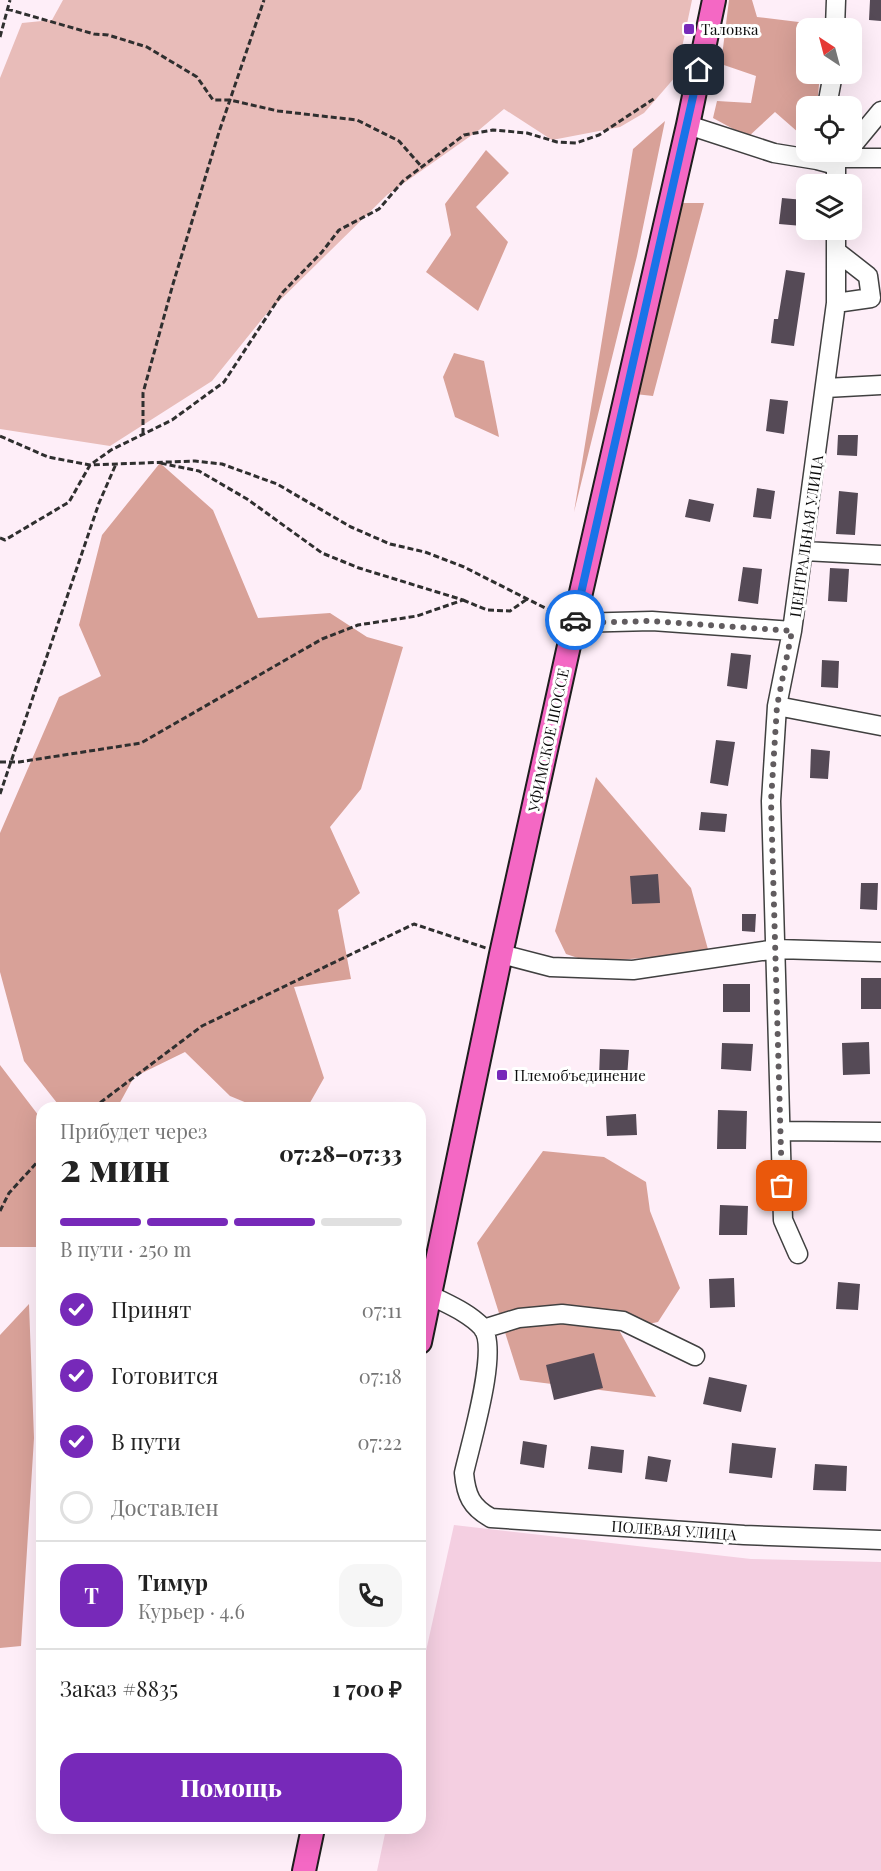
<!DOCTYPE html>
<html lang="ru">
<head>
<meta charset="utf-8">
<style>
	:root { --surface:#fff; --page:#f6f6f6; --text:#222; --muted:#767676; --line:#e0e0e0; --accent:#7729b9 }
	body { margin:0; font-family:"Playfair Display",serif; background:var(--page); color:var(--text); height:100vh; display:flex; flex-direction:column; font-size:22px; white-space:nowrap }
	* { box-sizing:border-box; margin:0 }
	p { font-size:20px; color:var(--muted) }
	.icon { flex:none; width:33px; height:33px; fill:none; stroke:currentColor; stroke-width:2; stroke-linecap:round; stroke-linejoin:round }
	.map { position:relative; flex:1; overflow:hidden }
	.drawer { position:absolute; left:36px; top:1102px; width:390px; height:732px; display:flex; flex-direction:column; background:var(--surface); border-radius:18px; box-shadow:0 6px 24px #0002 }
	.drawer>* { flex:none }
	.needle { width:39px; rotate:324deg }
	.controls { position:absolute; left:796px; top:18px; display:grid; gap:12px }
	.controls a { display:grid; place-items:center; width:66px; height:66px; border-radius:12px; background:var(--surface); box-shadow:0 6px 24px #0002; font-size:30px }
	.pin { position:absolute; display:grid; place-items:center; width:51px; height:51px; color:#fff; margin:-26px; border-radius:12px; box-shadow:0 3px 9px #0006 }
	.courier { position:absolute; display:grid; place-items:center; width:60px; height:60px; margin:-30px; border:4px solid #1a73e8; border-radius:50%; background:#fff; color:#222; box-shadow:0 2px 8px #0007 }
	.headline em { font-style:normal; font-weight:800 }
	.headline div { display:flex; flex-direction:column-reverse }
	.headline { display:flex; align-items:center; justify-content:space-between; height:102px; padding:0 24px }
	h1 { font-size:39px; font-weight:800; line-height:45px }
	.bar { display:grid; grid-template-columns:repeat(4,1fr); gap:9px 6px; align-content:center; height:72px; padding:0 24px }
	.bar i { height:8px; border-radius:4px; background:var(--line) }
	.bar .on { background:var(--accent) }
	.bar p { grid-column:span 4 }
	.line { display:flex; align-items:center; gap:15px; padding:0 24px; border-top:2px solid var(--line) }
	.line div { flex:1 }
	.round { display:grid; place-items:center; flex:none; width:63px; height:63px; border-radius:18px; background:var(--page) }
	ol { padding:0 24px; list-style:none }
	li { display:flex; align-items:center; gap:18px; height:66px }
	li p { margin-inline-start:auto }
	li .icon { padding:6px; border-radius:50%; background:var(--accent); color:#fff; stroke-width:4 }
	li:last-child { color:var(--muted) }
	li i { width:33px; height:33px; border:3px solid var(--line); border-radius:50% }
	.button { display:flex; gap:12px; margin-top:auto; padding:12px 24px }
	.button a { flex:1; height:69px; border-radius:18px; background:var(--accent); color:#fff; font-size:24px; font-weight:800; line-height:69px; text-align:center }
	.map>svg:first-child { display:block }
</style>
</head>
<body>
<div class="map">
<svg width="881" height="1871" viewBox="0 0 881 1871">
	<rect width="100%" height="100%" fill="#feeef8"/>
	<path fill="#f4cfe1" d="M454 1525 751 1559 881 1562V1871H377L386 1829 420 1828V1678Z"/>
	<path fill="#e8bcb9" d="M63 0H692L676 76 644 113 620 127 552 140 504 109 479 130 387 195 267 313 212 381 110 446 0 429V78L22 23 52 20Z"/>
	<path fill="#d8a198" d="M729 0H752L757 17 823 25V28H807V74H820L817 106H807V140L775 112 748 137 713 118 717 101 751 103 756 76 721 64Z
		M665 121 637 256 574 512 633 149Z
		M486 150 509 173 476 207 508 242 478 311 426 272 451 235 445 204Z
		M682 203H704L653 396 635 394Z
		M454 353 484 361 499 437 455 417 443 377Z
		M160 463 213 510 258 618 330 613 367 637 403 647 361 789 330 827 360 893 338 910 351 979 294 987 324 1078 307 1108H259L230 1096 185 1052 134 1077 117 1108H61L24 1061 0 972V833L59 697 101 676 79 625 102 535Z
		M596 777 691 888 709 953 590 962 566 954 555 931Z
		M0 1065 42 1120V1235L40 1247H0Z
		M543 1151 604 1157 646 1182 650 1211 680 1288 658 1322 619 1330 656 1397 520 1380 477 1243Z
		M29 1304 34 1438 21 1646 0 1648V1335Z"/>
	<path fill="#554a56" d="M870 0H881V21L869 20Z
		M782 198 804 200 802 226 779 224Z
		M786 270 805 273 794 346 771 343 774 319H778Z
		M770 399 788 401 784 434 766 431Z
		M838 435H858L857 456 837 455Z
		M757 488 775 491 771 519 753 517Z
		M839 491 858 493 855 535 836 534Z
		M689 499 714 504 710 522 685 517Z
		M743 567 762 569 758 604 738 601Z
		M830 568 849 569 847 602 828 601Z
		M731 653 751 655 747 689 727 686Z
		M822 660 839 661 838 688 821 687Z
		M716 740 735 742 728 786 710 783Z
		M811 749 830 751 828 779 810 778Z
		M701 812 727 814 725 832 699 830Z
		M658 874 660 903 632 904 630 876Z
		M861 883H878L877 910 860 909Z
		M742 914H756L755 932 742 931Z
		M861 978H881V1009H861Z
		M723 984H750V1012H723Z
		M869 1042 870 1074 843 1075 842 1043Z
		M722 1043 753 1044 751 1071 721 1069Z
		M600 1049 629 1050 627 1078 599 1077Z
		M718 1110 747 1111 746 1149H717Z
		M636 1114 637 1135 607 1136 606 1116Z
		M720 1205 748 1206 747 1235H719Z
		M734 1278 735 1307 710 1308 709 1279Z
		M838 1282 860 1284 858 1310 836 1309Z
		M594 1353 603 1388 554 1400 546 1365Z
		M709 1377 747 1385 741 1412 703 1404Z
		M523 1441 547 1445 544 1468 520 1464Z
		M732 1443 776 1448 772 1478 729 1473Z
		M591 1446 624 1450 622 1473 588 1469Z
		M648 1456 671 1460 667 1482 645 1479Z
		M815 1464 847 1466 846 1491 813 1490Z"/>
	<g fill="none" stroke-linecap="round" stroke-linejoin="round">
		<defs>
			<path id="minor" d="M835 28 836 0
				M827 106 833 74
				M688 125 774 153 817 160 836 165
				M852 146 881 111
				M842 158H881
				M836 165V184
				M836 303 871 298 868 276 836 251
				M826 388 881 385
				M804 551 881 555
				M574 623 652 621 792 631
				M777 706 881 726
				M501 954 551 967 633 970 776 949 881 952
				M781 1131 881 1132
				M798 1254 783 1220 771 801 777 706 792 631 836 303V230
				M430 1295C447 1304 468 1312 482 1327 500 1348 470 1445 464 1473 466 1495 471 1507 491 1518L744 1535 881 1540
				M483 1329 519 1318 562 1314 623 1321 695 1356"/>
			<path id="major" d="M420 1342 501 954 574 623 688 125 714 0
				M304 1871 313 1828"/>
		</defs>
		<use href="#minor" stroke="#404040" stroke-width="21"/>
		<use href="#major" stroke="#1e1e1e" stroke-width="26"/>
		<path stroke="#2f2f2f" stroke-width="3" stroke-dasharray="6 3" stroke-linecap="butt" d="M7 9 94 34 108 35 147 47 197 77 213 100H230L278 111 357 120 399 141 421 166
			M0 37 10 0
			M143 434V393L173 284 219 132 264 0
			M0 436 48 457 90 465 195 461 222 464 277 484 351 527 390 544 425 552 464 567 559 615
			M0 538 5 540 69 502 90 465 111 450 172 420 224 382 283 292 322 252 339 230 379 209 403 181 464 135 493 130 527 133 557 142 576 143 599 135 655 98
			M463 600 487 610 510 611 527 599
			M0 762H19L141 743 322 639 358 625 417 616 463 600 359 568 322 553 247 499 199 471 160 463
			M0 794 99 503 116 464
			M93 1108 202 1026 414 924 486 948
			M0 1211 9 1193 42 1157"/>
		<use href="#minor" stroke="#fff" stroke-width="18"/>
		<use href="#major" stroke="#f468c4" stroke-width="22"/>
	</g>
	<g fill="none" stroke-linecap="round" stroke-linejoin="round">
		<path stroke="#615c5f" stroke-width="6" stroke-dasharray="0 10.8" d="M575 620 574 623 651 621 792 631 777 706 771 801 782 1186"/>
		<path stroke="#1a73e8" stroke-width="8" d="M575 620 699 70"/>
	</g>
	<g fill="#7729b9" stroke="#fff" stroke-width="2">
		<rect x="683" y="23" width="12" height="12" rx="3"/>
		<rect x="496" y="1069" width="12" height="12" rx="3"/>
	</g>
	<g text-anchor="middle" dominant-baseline="central" stroke-width="6" stroke-linejoin="round" paint-order="stroke">
		<g font-size="15" fill="#0d0d0d" stroke="#fff" text-anchor="start">
			<text x="701" y="29">Таловка</text>
			<text x="514" y="1075">Племобъединение</text>
		</g>
		<g font-size="15" fill="#0d0d0d" stroke="#fff">
			<text transform="translate(806 536) rotate(-82)">ЦЕНТРАЛЬНАЯ УЛИЦА</text>
			<text transform="translate(548 740) rotate(-78)">УФИМСКОЕ ШОССЕ</text>
			<text transform="translate(674 1530) rotate(4)">ПОЛЕВАЯ УЛИЦА</text>
		</g>
	</g>
</svg>
<div class="controls">
<a><svg class="needle" viewBox="-14 -14 28 28"><path d="M0-13l5 13h-10z" fill="#e53935"/><path d="M0 13l5-13h-10z" fill="#767676"/></svg></a>
<a><svg class="icon" aria-label="locate" viewBox="0 0 24 24"><circle cx="12" cy="12" r="6"/><path d="M12 2v4M12 18v4M2 12h4M18 12h4"/></svg></a>
<a><svg class="icon" aria-label="layers" viewBox="0 0 24 24"><path d="M12 4l9 5-9 5-9-5zM3 14l9 5 9-5"/></svg></a>
</div>
<div class="pin" style="left:782px;top:1186px;background:#ea580c"><svg class="icon" aria-label="bag" viewBox="0 0 24 24"><path d="M5 8h14l-1 12H6zM9 8a3 3 0 0 1 6 0"/></svg></div>
<div class="pin" style="left:699px;top:70px;background:#1f2937"><svg class="icon" aria-label="home" viewBox="0 0 24 24"><path d="M3 11l9-7 9 7M6 9v11h12V9"/></svg></div>
<div class="courier" style="left:575px;top:620px"><svg class="icon" aria-label="car" viewBox="0 0 24 24"><path d="M5 17H2v-5l4-1 3-4h7l3 4 3 1v5h-3M9 17h6M6 11h13"/><circle cx="7" cy="17" r="2"/><circle cx="17" cy="17" r="2"/></svg></div>
<section class="drawer">
<div class="headline"><div><h1>2 мин</h1><p>Прибудет через</p></div><em>07:28–07:33</em></div>
<div class="bar"><i class="on"></i><i class="on"></i><i class="on"></i><i></i><p>В пути · 250 m</p></div>
<ol>
<li><svg class="icon" aria-label="check" viewBox="0 0 24 24"><path d="M5 12l5 5 9-10"/></svg>Принят<p>07:11</p></li>
<li><svg class="icon" aria-label="check" viewBox="0 0 24 24"><path d="M5 12l5 5 9-10"/></svg>Готовится<p>07:18</p></li>
<li><svg class="icon" aria-label="check" viewBox="0 0 24 24"><path d="M5 12l5 5 9-10"/></svg>В пути<p>07:22</p></li>
<li><i></i>Доставлен</li>
</ol>
<div class="line" style="height:108px"><b class="round" style="background:var(--accent);color:#fff">Т</b><div><b>Тимур</b><p>Курьер · 4.6</p></div><a class="round"><svg class="icon" aria-label="phone" viewBox="0 0 24 24"><path d="M5 4h4l2 5-3 2q2 4 5 5l2-3 5 2v4C11 20 4 13 5 4z"/></svg></a></div>
<div class="line" style="height:78px"><div>Заказ #8835</div><b>1 700 ₽</b></div>
<div class="button"><a>Помощь</a></div>
</section>
</div>
</body>
</html>
